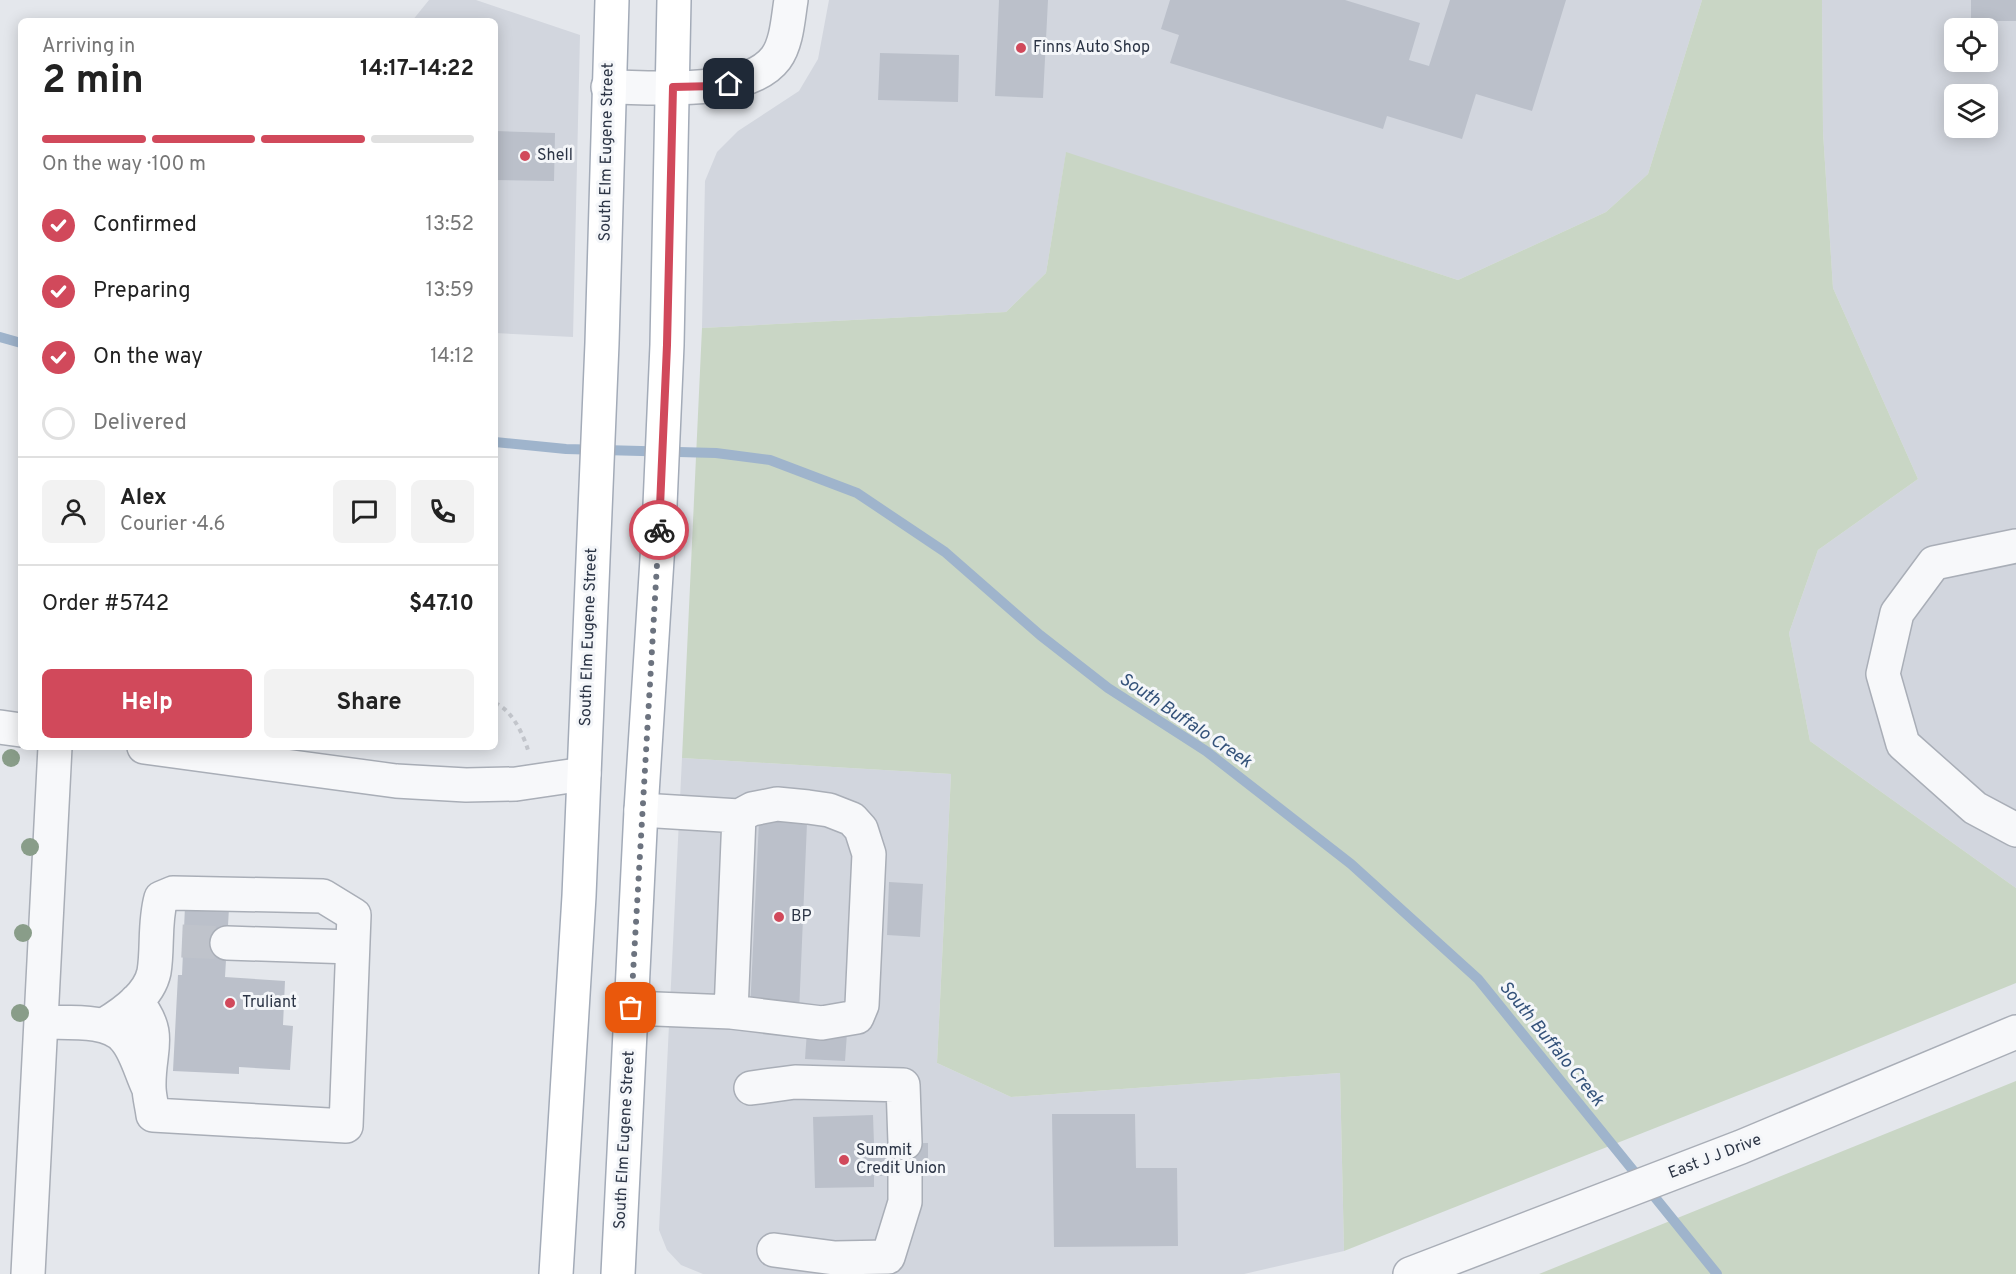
<!DOCTYPE html>
<html lang="en">
<head>
<meta charset="utf-8">
<style>
	:root { --surface:#fff; --page:#f2f2f2; --text:#222; --muted:#767676; --line:#e0e0e0; --accent:#d1495b }
	body { margin:0; font-family:Overpass,sans-serif; background:var(--page); color:var(--text); height:100vh; display:flex; flex-direction:column; font-size:22px; white-space:nowrap }
	* { box-sizing:border-box; margin:0 }
	p { font-size:20px; color:var(--muted) }
	.icon { flex:none; width:33px; height:33px; fill:none; stroke:currentColor; stroke-width:2; stroke-linecap:round; stroke-linejoin:round }
	.map { position:relative; flex:1; overflow:hidden }
	.panel { position:absolute; left:18px; top:18px; width:480px; height:732px; display:flex; flex-direction:column; background:var(--surface); border-radius:9px; box-shadow:0 3px 15px #0003 }
	.panel>* { flex:none }
	.fabs { position:absolute; left:1944px; top:18px; display:grid; gap:12px }
	.fabs a { display:grid; place-items:center; width:54px; height:54px; border-radius:9px; background:var(--surface); box-shadow:0 3px 15px #0003; font-size:30px }
	.pin { position:absolute; display:grid; place-items:center; width:51px; height:51px; color:#fff; margin:-26px; border-radius:12px; box-shadow:0 3px 9px #0006 }
	.courier { position:absolute; display:grid; place-items:center; width:60px; height:60px; margin:-30px; border:4px solid #d1495b; border-radius:50%; background:#fff; color:#222; box-shadow:0 2px 8px #0007 }
	.overview em { font-style:normal; font-weight:700 }
	.overview div { display:flex; flex-direction:column-reverse }
	.overview { display:flex; align-items:center; justify-content:space-between; height:102px; padding:0 24px }
	h1 { font-size:39px; font-weight:700; line-height:45px }
	.bar { display:grid; grid-template-columns:repeat(4,1fr); gap:9px 6px; align-content:center; height:72px; padding:0 24px }
	.bar i { height:8px; border-radius:4px; background:var(--line) }
	.bar .active { background:var(--accent) }
	.bar p { grid-column:span 4 }
	.line { display:flex; align-items:center; gap:15px; padding:0 24px; border-top:2px solid var(--line) }
	.line div { flex:1 }
	.round { display:grid; place-items:center; flex:none; width:63px; height:63px; border-radius:9px; background:var(--page) }
	ol { padding:0 24px; list-style:none }
	li { display:flex; align-items:center; gap:18px; height:66px }
	li p { margin-inline-start:auto }
	li .icon { padding:6px; border-radius:50%; background:var(--accent); color:#fff; stroke-width:4 }
	li:last-child { color:var(--muted) }
	li i { width:33px; height:33px; border:3px solid var(--line); border-radius:50% }
	.primary-button { display:flex; gap:12px; margin-top:auto; padding:12px 24px }
	.primary-button a { flex:1; height:69px; border-radius:9px; background:var(--accent); color:#fff; font-size:24px; font-weight:700; line-height:69px; text-align:center }
	.primary-button a+a { background:var(--page); color:var(--text) }
	.map>svg:first-child { display:block }
</style>
</head>
<body>
<div class="map">
<svg width="2016" height="1274" viewBox="0 0 2016 1274">
	<rect width="100%" height="100%" fill="#e4e7ec"/>
	<path fill="#d2d6de" fill-rule="evenodd" d="M429 0H476L580 35 573 337 495 333V21H412Z
		M829 0H1702L1648 174 1606 212 1458 280 1066 153 1046 273 1006 312 702 328 705 181 717 152 738 131 799 91 818 59Z
		M1822 0H2016V888L1810 741 1789 633 1818 550 1918 479 1833 288 1823 132ZM1954 28H1988V62H1954ZM1954 94H1988V128H1954Z
		M682 758 951 774 937 1063 1011 1097 1340 1073 1344 1251 1244 1274H703L681 1265 667 1250 659 1230Z"/>
	<path fill="#c9d6c5" d="M1702 0H1822L1823 132 1833 288 1918 479 1818 550 1789 633 1810 741 2016 888V983L1807 1068 1344 1251 1340 1073 1011 1097 937 1063 951 774 682 758 702 328 1006 312 1046 273 1066 152 1458 280 1606 212 1648 174Z
		M2016 1081V1274H1539Z"/>
	<g fill="none" stroke-linecap="round" stroke-linejoin="round">
		<path stroke="#9fb4cc" stroke-width="10" d="M0 337 21 343
			M495 442 566 449 716 453 770 460 857 493 945 552 1040 635 1108 688 1206 751 1351 864 1478 979 1717 1274"/>
	</g>
	<path fill="#bbc0ca" d="M999 0H1048L1043 98 995 96Z
		M1170 0H1345L1420 23 1409 60 1429 66 1450 0H1566L1532 111 1476 94 1462 139 1387 116 1383 129 1170 63 1179 35 1161 29Z
		M1971 0H2016V21H1971Z
		M880 53 959 55 958 102 878 100Z
		M495 131 555 133 554 181 495 180Z
		M759 821 807 823 799 1013 750 1011Z
		M889 882 923 884 920 937 887 935Z
		M185 906 229 908 225 977 285 981 283 1025 293 1026 290 1070 239 1067V1074L173 1071 178 975H182Z
		M807 1031 847 1033 845 1061 805 1059Z
		M1052 1114H1135L1136 1168H1177L1178 1246 1054 1247Z
		M873 1115 874 1144 928 1143V1176H874V1187L815 1188 813 1117Z"/>
	<g fill="none" stroke-linecap="round" stroke-linejoin="round">
		<path stroke="#bfc3cb" stroke-width="33" stroke-dasharray="33 16" stroke-linecap="butt" d="M182 941 227 943"/>
		<defs>
			<path id="minor" d="M608 87C652 87 747 97 776 58 787 43 788 18 791 0
				M2016 546 1934 563 1897 613 1883 674 1903 744 1975 808 2016 830
				M0 727 21 730
				M144 747 396 781 466 785 516 784 584 774
				M227 943 352 947
				M631 1008 731 1012 739 816 641 810
				M731 1012 822 1023 857 1017 862 1005 869 854 861 829 852 819 829 810 808 807 777 804 752 809 739 816
				M41 1022C66 1023 110 1018 126 1040 136 1052 141 1072 148 1087
				M104 1025C124 1013 149 996 154 972 158 948 154 923 161 898L173 893 323 896 354 915 346 1126 153 1115C152 1106 149 1096 149 1087 148 1049 164 1035 136 1001
				M751 1088 795 1082 903 1085 905 1143
				M774 1250 835 1258 888 1257 905 1202V1176
				M28 1274 55 747
				M1410 1274 1741 1147 2016 1032"/>
			<path id="major" d="M556 1274 579 896 602 343 612 0
				M618 1274 641 810 659 528 667 345 674 0"/>
		</defs>
		<use href="#minor" stroke="#a9aeb7" stroke-width="36"/>
		<use href="#major" stroke="#a3abb8" stroke-width="36"/>
		<path stroke="#c2c5cb" stroke-width="4" stroke-dasharray="4.5 4.5" stroke-linecap="butt" d="M495 703C512 710 523 734 528 750"/>
		<use href="#minor" stroke="#f7f8fa" stroke-width="33"/>
		<use href="#major" stroke="#fff" stroke-width="33"/>
	</g>
	<g fill="#899d89">
		<circle cx="11" cy="758" r="9"/>
		<circle cx="30" cy="847" r="9"/>
		<circle cx="23" cy="933" r="9"/>
		<circle cx="20" cy="1013" r="9"/>
	</g>
	<g fill="none" stroke-linecap="round" stroke-linejoin="round">
		<path stroke="#6c737f" stroke-width="6" stroke-dasharray="0 10.8" d="M631 1008 659 530"/>
		<path stroke="#d1495b" stroke-width="8" d="M659 530 667 345 673 87 716 86 729 84"/>
	</g>
	<g fill="#d1495b" stroke="#f4f6f9" stroke-width="2">
		<circle cx="1021" cy="48" r="6"/>
		<circle cx="525" cy="156" r="6"/>
		<circle cx="779" cy="917" r="6"/>
		<circle cx="230" cy="1003" r="6"/>
		<circle cx="844" cy="1160" r="6"/>
	</g>
	<g text-anchor="middle" dominant-baseline="central" stroke-width="6" stroke-linejoin="round" paint-order="stroke">
		<g font-size="16" fill="#2b3445" stroke="#f4f6f9" text-anchor="start">
			<text x="1033" y="48">Finns Auto Shop</text>
			<text x="537" y="156">Shell</text>
			<text x="791" y="917">BP</text>
			<text x="242" y="1003">Truliant</text>
			<text x="856" y="1151">Summit<tspan x="856" dy="18">Credit Union</tspan></text>
		</g>
		<g font-size="16" fill="#2b3445" stroke="#f4f6f9">
			<text transform="translate(607 152) rotate(-89)">South Elm Eugene Street</text>
			<text transform="translate(589 637) rotate(-88)">South Elm Eugene Street</text>
			<text transform="translate(625 1140) rotate(-87)">South Elm Eugene Street</text>
			<text transform="translate(1715 1157) rotate(-21)">East J J Drive</text>
		</g>
		<g font-size="18" font-style="italic" fill="#34527a" stroke="#f4f6f9">
			<text transform="translate(1185 721) rotate(34)">South Buffalo Creek</text>
			<text transform="translate(1551 1044) rotate(51)">South Buffalo Creek</text>
		</g>
	</g>
</svg>
<div class="fabs">
<a><svg class="icon" aria-label="locate" viewBox="0 0 24 24"><circle cx="12" cy="12" r="6"/><path d="M12 2v4M12 18v4M2 12h4M18 12h4"/></svg></a>
<a><svg class="icon" aria-label="layers" viewBox="0 0 24 24"><path d="M12 4l9 5-9 5-9-5zM3 14l9 5 9-5"/></svg></a>
</div>
<div class="pin" style="left:631px;top:1008px;background:#ea580c"><svg class="icon" aria-label="bag" viewBox="0 0 24 24"><path d="M5 8h14l-1 12H6zM9 8a3 3 0 0 1 6 0"/></svg></div>
<div class="pin" style="left:729px;top:84px;background:#1f2937"><svg class="icon" aria-label="home" viewBox="0 0 24 24"><path d="M3 11l9-7 9 7M6 9v11h12V9"/></svg></div>
<div class="courier" style="left:659px;top:530px"><svg class="icon" aria-label="bike" viewBox="0 0 24 24"><circle cx="6" cy="16" r="4"/><circle cx="18" cy="16" r="4"/><path d="M6 16l4-8h5l3 8M10 8l3 8H6M13 5h3"/></svg></div>
<section class="panel">
<div class="overview"><div><h1>2 min</h1><p>Arriving in</p></div><em>14:17–14:22</em></div>
<div class="bar"><i class="active"></i><i class="active"></i><i class="active"></i><i></i><p>On the way · 100 m</p></div>
<ol>
<li><svg class="icon" aria-label="check" viewBox="0 0 24 24"><path d="M5 12l5 5 9-10"/></svg>Confirmed<p>13:52</p></li>
<li><svg class="icon" aria-label="check" viewBox="0 0 24 24"><path d="M5 12l5 5 9-10"/></svg>Preparing<p>13:59</p></li>
<li><svg class="icon" aria-label="check" viewBox="0 0 24 24"><path d="M5 12l5 5 9-10"/></svg>On the way<p>14:12</p></li>
<li><i></i>Delivered</li>
</ol>
<div class="line" style="height:108px"><a class="round"><svg class="icon" aria-label="person" viewBox="0 0 24 24"><circle cx="12" cy="8" r="4"/><path d="M4 21q1-7 8-7t8 7"/></svg></a><div><b>Alex</b><p>Courier · 4.6</p></div><a class="round"><svg class="icon" aria-label="chat" viewBox="0 0 24 24"><path d="M4 5h16v11H9l-5 4z"/></svg></a><a class="round"><svg class="icon" aria-label="phone" viewBox="0 0 24 24"><path d="M5 4h4l2 5-3 2q2 4 5 5l2-3 5 2v4C11 20 4 13 5 4z"/></svg></a></div>
<div class="line" style="height:78px"><div>Order #5742</div><b>$47.10</b></div>
<div class="primary-button"><a>Help</a><a>Share</a></div>
</section>
</div>
</body>
</html>
